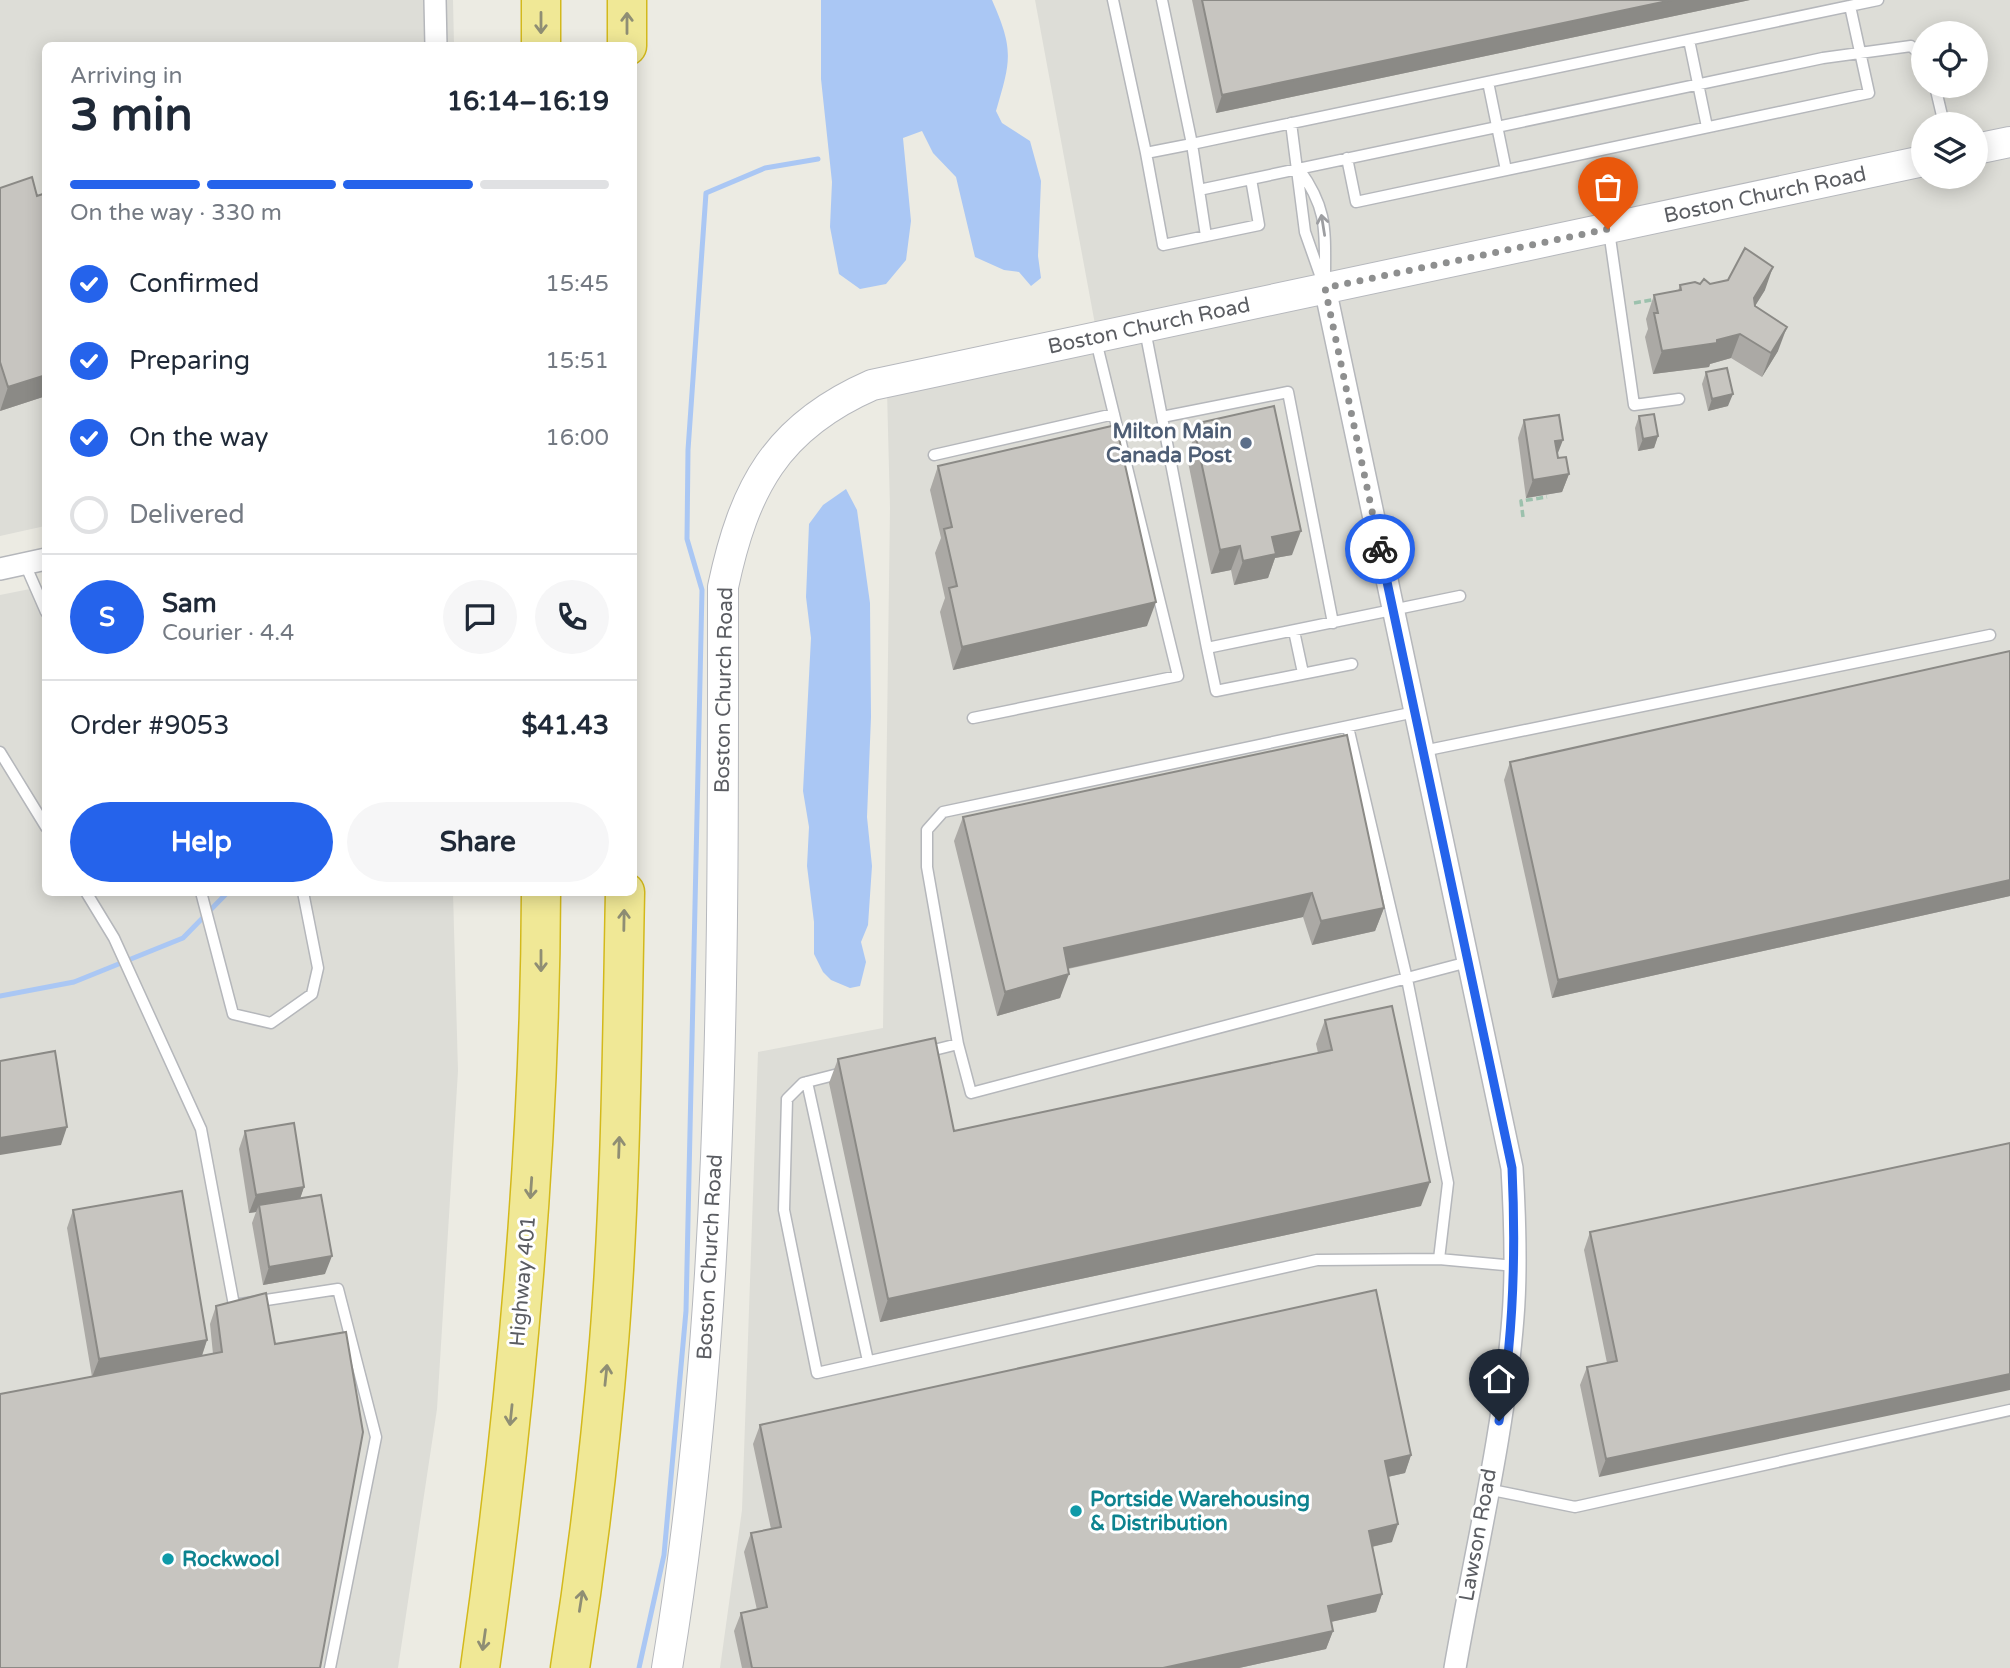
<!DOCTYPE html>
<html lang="en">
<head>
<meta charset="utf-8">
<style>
	:root { --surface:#fff; --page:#f6f6f7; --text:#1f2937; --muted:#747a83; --line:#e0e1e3; --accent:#2563eb }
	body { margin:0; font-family:"Varela Round",sans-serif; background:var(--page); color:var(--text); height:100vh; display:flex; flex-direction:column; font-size:26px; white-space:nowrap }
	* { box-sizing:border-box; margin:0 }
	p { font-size:23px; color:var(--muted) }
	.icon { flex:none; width:38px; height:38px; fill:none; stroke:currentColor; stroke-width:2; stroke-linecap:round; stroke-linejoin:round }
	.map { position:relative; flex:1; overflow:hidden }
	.sheet { position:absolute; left:42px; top:42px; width:595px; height:854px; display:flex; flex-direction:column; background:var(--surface); border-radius:10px; box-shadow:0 4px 18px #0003 }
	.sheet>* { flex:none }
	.buttons { position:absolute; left:1911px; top:21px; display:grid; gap:14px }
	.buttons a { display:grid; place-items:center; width:77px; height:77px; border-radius:50%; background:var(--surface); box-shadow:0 4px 18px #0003; font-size:35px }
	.pin { position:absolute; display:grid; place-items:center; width:60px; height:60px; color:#fff; margin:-72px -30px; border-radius:50% 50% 50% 0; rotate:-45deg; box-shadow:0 0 7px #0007 }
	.pin .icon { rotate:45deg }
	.courier { position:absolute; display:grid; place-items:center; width:70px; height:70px; margin:-35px; border:5px solid #2563eb; border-radius:50%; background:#fff; color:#222; box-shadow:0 2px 9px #0007 }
	.headline em { font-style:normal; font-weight:700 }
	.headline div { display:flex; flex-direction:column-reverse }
	.headline { display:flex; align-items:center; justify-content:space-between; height:119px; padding:0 28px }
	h1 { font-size:46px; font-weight:700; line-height:52px }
	.bar { display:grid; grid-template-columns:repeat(4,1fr); gap:10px 7px; align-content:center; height:84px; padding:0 28px }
	.bar i { height:9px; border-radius:5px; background:var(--line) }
	.bar .selected { background:var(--accent) }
	.bar p { grid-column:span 4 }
	.line { display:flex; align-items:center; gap:18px; padding:0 28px; border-top:2px solid var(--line) }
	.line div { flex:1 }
	.round { display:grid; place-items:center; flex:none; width:74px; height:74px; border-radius:37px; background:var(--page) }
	ol { padding:0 28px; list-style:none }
	li { display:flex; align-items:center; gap:21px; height:77px }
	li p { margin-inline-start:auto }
	li .icon { padding:7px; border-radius:50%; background:var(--accent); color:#fff; stroke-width:4 }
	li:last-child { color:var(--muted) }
	li i { width:38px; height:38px; border:4px solid var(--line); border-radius:50% }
	.button { display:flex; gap:14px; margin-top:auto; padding:14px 28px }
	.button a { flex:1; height:80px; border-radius:42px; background:var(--accent); color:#fff; font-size:28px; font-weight:700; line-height:80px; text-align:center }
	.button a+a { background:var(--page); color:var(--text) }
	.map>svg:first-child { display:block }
</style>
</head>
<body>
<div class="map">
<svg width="2010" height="1668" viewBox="0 0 2010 1668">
	<rect width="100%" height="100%" fill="#ecebe3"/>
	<path fill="#ddddd7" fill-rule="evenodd" d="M0 0H453L454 45 46 46 45 526 0 536Z
		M1035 0H2010V1668H720L742 1510 758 1052 883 1028 890 508 887 391 1099 346ZM1923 33H1976V86H1923ZM1923 124H1976V177H1923Z
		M45 586 46 892 453 893 458 1071 437 1409 398 1668H0V595Z"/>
	<path fill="#aac7f4" d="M821 0H992C1014 50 1011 60 996 111L1002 123 1030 141 1041 181 1038 256 1041 278 1031 286 1019 272 1004 270 975 257 956 177 933 153 922 131 903 138 911 221 906 260 886 284 860 289 839 274 830 227 832 182 821 79Z
		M846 489 857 510 870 603 871 717 867 817 872 866 868 925 861 942 866 962 860 986 850 988 831 980 823 972 814 954V922L807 866 809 827 803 791 811 638 806 597 809 524 823 505Z"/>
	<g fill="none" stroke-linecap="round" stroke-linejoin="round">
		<path stroke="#aac7f4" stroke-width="5" d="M0 996 74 982 183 938 228 892
			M639 1668 664 1555 686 1311 702 590 687 539 688 450 706 193 765 168 818 159"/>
		<defs>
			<path id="lane" d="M1113 0 1146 153 1192 144 1199 190 1823 58 1911 46 1923 57
				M1162 0 1192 144 1878 0
				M1689 40 1707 127
				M1488 82 1506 170
				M1935 86 1944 124
				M1291 123 1305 232 1324 286
				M1146 153 1163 245 1259 225 1251 179
				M1347 158 1356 202 1869 93 1850 6
				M1299 169C1328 209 1325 230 1325 279
				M1199 190 1206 236
				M1609 231 1634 405 1679 399
				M1145 330 1207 648 1460 596
				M1162 417 1288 392 1333 623
				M934 455 1114 414
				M25 564 46 612
				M1294 631 1303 673
				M1207 648 1216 691 1352 664
				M973 718 1178 676 1096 341
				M1348 727 1407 979 1448 1183 1439 1259
				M1423 751 1990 635
				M0 752 46 827
				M86 892 114 938 201 1129 234 1305 338 1289 376 1437 330 1668
				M201 892 233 1014 271 1023 312 994 318 968 303 892
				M958 1044 971 1093 1468 962
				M926 1052 958 1044 927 867V830L943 812 1415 712
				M842 1073 803 1083 787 1099 784 1210 817 1373 1317 1260 1439 1259 1515 1266
				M807 1082 868 1361
				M1487 1489 1575 1507 2010 1410"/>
			<path id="street" d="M435 0 436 46
				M1325 288 1512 1168C1515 1218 1517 1267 1513 1317 1504 1434 1475 1552 1455 1668
				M0 569 46 559"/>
			<path id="secondary" d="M1976 149 2010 142
				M667 1668C726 1311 723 948 723 587 744 488 776 427 872 385L1923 161"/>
			<path id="highway" d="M541 0V46
				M627 46V0
				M480 1668C516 1411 540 1152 541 892
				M570 1668C587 1560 600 1451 609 1342 621 1193 622 1042 625 892"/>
		</defs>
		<use href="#lane" stroke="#b5b7bb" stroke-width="13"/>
		<use href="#street" stroke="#b5b7bb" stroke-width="24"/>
		<use href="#secondary" stroke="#b6b8bd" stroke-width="32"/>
		<use href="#highway" stroke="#d3b91b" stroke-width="41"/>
		<path stroke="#9cc1ad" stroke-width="3.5" stroke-dasharray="7 3.5" stroke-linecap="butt" d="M1634 303 1657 299
			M1523 517 1521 501 1547 497"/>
		<use href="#lane" stroke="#fff" stroke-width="10"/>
		<use href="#street" stroke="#fff" stroke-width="21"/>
		<use href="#secondary" stroke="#fff" stroke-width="30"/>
		<use href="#highway" stroke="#f0e896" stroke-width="38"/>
	</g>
	<path fill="#aba9a5" d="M1192 0H1750L1216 113Z
		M0 188 37 196 46 193V396L0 411Z
		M1700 284H1710L1765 290 1755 306 1778 351 1762 377 1731 358 1710 364 1709 367 1653 374 1645 337 1648 329 1646 319 1654 295 1678 291 1680 285Z
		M1706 372 1728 406 1708 411 1702 384Z
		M1639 416 1658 436 1654 448 1638 451 1635 428Z
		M1524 420 1558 455V458L1569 474 1562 492 1526 498 1518 438Z
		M1203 422 1292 555 1275 558 1268 578 1234 585 1231 570 1211 574 1187 457 1195 433H1199Z
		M938 466 1147 626 953 670 940 612 945 598 935 553 941 538 930 490Z
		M2010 651V896L1552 998 1504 780 1510 762Z
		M963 817 1384 908 1375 931 1312 945 1303 917 1068 969 1060 998 997 1016 954 841Z
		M1325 1020 1421 1206 880 1322 829 1083 838 1059 954 1131 1318 1053 1316 1044Z
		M245 1131 304 1187 300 1198 325 1274 263 1285 252 1223 256 1212 249 1213 239 1149Z
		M2010 1143 1599 1477 1580 1385 1587 1367 1607 1363 1584 1250 1590 1232Z
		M73 1210 207 1340 202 1356 213 1354 210 1324 216 1306 320 1668 92 1377 67 1228Z
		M760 1425 1411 1455 1405 1473 1388 1477 1392 1542 1372 1547 1382 1594 1376 1612 1331 1622 1333 1631 1326 1649 1239 1668H742L734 1631 741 1613 757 1610 744 1552 751 1533 771 1529 753 1444Z"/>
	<path fill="#8b8a86" d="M1672 0H1750L1216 113 1222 95Z
		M1773 267 1765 290 1745 322 1754 298Z
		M1787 327 1778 351 1762 377 1771 353Z
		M1740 334 1731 358 1710 364 1709 367 1653 374 1662 351Z
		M46 375V396L0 411 8 387Z
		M1733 394 1728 406 1708 411 1712 399Z
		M1658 436 1654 448 1638 451 1643 439Z
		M1563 440 1556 458 1555 441Z
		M1569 474 1562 492 1526 498 1533 480Z
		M1301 531 1292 555 1275 558 1268 578 1234 585 1243 561 1272 537Z
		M1240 546 1231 570 1211 574 1220 550Z
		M1156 602 1147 626 953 670 962 647Z
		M2010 880V896L1552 998 1558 980Z
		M1312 893 1303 917 1056 971 1064 948Z
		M1384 908 1375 931 1312 945 1321 921Z
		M1069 974 1060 998 997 1016 1005 992Z
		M67 1127 61 1145 0 1155V1138Z
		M1430 1182 1421 1206 880 1322 888 1299Z
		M304 1187 298 1205H259L256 1212 249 1213 256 1195Z
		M332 1256 325 1274 263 1285 269 1267Z
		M207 1340 201 1358 92 1377 99 1359Z
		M2010 1374V1390L1599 1477 1606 1459Z
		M1411 1455 1405 1473 1378 1479 1385 1461Z
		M1398 1524 1392 1542 1362 1549 1369 1531Z
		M1382 1594 1376 1612 1321 1624 1328 1606Z
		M1333 1631 1326 1649 1239 1668H1163Z"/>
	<path fill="#c7c5c0" stroke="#8b8a86" stroke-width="2" d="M1202 0H1672L1222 95Z
		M32 177 37 196 46 193V375L8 387 0 362V188Z
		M1745 248 1773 267 1754 298 1755 306 1787 327 1771 353 1740 334 1717 340V343L1662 351 1654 313H1658L1654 295 1681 290 1680 285 1695 282 1700 284 1704 279 1710 284 1728 280Z
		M1727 368 1733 394 1712 399 1706 372Z
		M1274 406 1301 531 1272 537 1276 554 1243 561 1240 546 1220 550 1195 433 1205 431 1203 422Z
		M1654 414 1658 436 1643 439 1639 416Z
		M1559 415 1563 440 1555 441 1558 458 1566 457 1569 474 1533 480 1524 420Z
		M1116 425 1156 602 962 647 949 588 957 586 944 529 952 527 938 466Z
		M2010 651V880L1558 980 1510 762Z
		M1347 735 1384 908 1321 921 1312 893 1064 948 1069 974 1005 992 963 817Z
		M1392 1006 1430 1182 888 1299 838 1059 935 1038 954 1131 1332 1050 1325 1020Z
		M55 1051 67 1127 0 1138V1061Z
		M294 1123 304 1187 256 1195 245 1131Z
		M2010 1143V1374L1606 1459 1587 1367 1617 1361 1590 1232Z
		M182 1191 207 1340 99 1359 73 1210Z
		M321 1195 332 1256 269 1267 259 1205Z
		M1376 1290 1411 1455 1385 1461 1398 1524 1369 1531 1382 1594 1328 1606 1333 1631 1163 1668H752L741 1613 767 1607 751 1533 781 1527 760 1425Z
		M266 1293 275 1344 346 1332 363 1432 320 1668H0V1394L222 1352 216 1306Z"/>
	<defs><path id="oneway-shaft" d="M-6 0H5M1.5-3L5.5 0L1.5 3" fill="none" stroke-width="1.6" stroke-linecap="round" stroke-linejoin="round" transform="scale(1.75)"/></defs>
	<g stroke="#8f8e74">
		<use href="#oneway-shaft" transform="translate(541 23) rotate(90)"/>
		<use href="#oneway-shaft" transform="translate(627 23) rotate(-90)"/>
		<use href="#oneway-shaft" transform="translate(624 920) rotate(-89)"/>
		<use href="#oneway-shaft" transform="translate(541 961) rotate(90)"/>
		<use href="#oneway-shaft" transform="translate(619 1147) rotate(-88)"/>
		<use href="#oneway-shaft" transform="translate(531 1188) rotate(94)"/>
		<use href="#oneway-shaft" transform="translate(606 1375) rotate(-84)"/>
		<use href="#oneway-shaft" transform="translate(511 1415) rotate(96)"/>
		<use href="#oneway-shaft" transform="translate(581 1601) rotate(-81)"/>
		<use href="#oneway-shaft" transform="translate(484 1640) rotate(98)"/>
	</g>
	<use stroke="#9d9ea1" href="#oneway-shaft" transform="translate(1323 225) rotate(-99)"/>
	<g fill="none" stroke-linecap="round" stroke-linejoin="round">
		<path stroke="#8e8f8f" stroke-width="7" stroke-dasharray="0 12.6" d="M1380 549 1325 288 1608 229"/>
		<path stroke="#2563eb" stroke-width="9" d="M1380 549 1512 1168C1516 1253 1514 1336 1499 1421"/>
	</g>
	<circle fill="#5c6f8a" stroke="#fff" stroke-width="2.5" cx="1246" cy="443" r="7"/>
	<g fill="#0f9aa8" stroke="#fff" stroke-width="2.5">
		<circle cx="1076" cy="1511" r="7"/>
		<circle cx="168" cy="1559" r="7"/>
	</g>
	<g text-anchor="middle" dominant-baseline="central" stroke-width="6" stroke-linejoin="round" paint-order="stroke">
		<g font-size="21" fill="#5b5d62" stroke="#fff">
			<text transform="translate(1765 195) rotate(-12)">Boston Church Road</text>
			<text transform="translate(1149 326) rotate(-12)">Boston Church Road</text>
			<text transform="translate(724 690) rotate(-89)">Boston Church Road</text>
			<text transform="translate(710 1257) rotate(-87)">Boston Church Road</text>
			<text transform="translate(523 1281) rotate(-85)">Highway 401</text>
			<text transform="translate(1478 1535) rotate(-80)">Lawson Road</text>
		</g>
		<g font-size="21" font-weight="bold" fill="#4e5e75" stroke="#fff" text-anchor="end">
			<text x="1232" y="431">Milton Main<tspan x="1232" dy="24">Canada Post</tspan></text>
		</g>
		<g font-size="21" font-weight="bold" fill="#0d838f" stroke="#fff" text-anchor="start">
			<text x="1090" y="1499">Portside Warehousing<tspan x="1090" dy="24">&amp; Distribution</tspan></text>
			<text x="182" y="1559">Rockwool</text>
		</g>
	</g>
</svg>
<div class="buttons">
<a><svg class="icon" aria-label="locate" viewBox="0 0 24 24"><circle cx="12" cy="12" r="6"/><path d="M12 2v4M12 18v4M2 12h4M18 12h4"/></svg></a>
<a><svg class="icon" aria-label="layers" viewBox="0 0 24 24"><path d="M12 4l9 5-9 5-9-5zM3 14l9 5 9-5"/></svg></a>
</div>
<div class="pin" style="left:1608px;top:229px;background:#ea580c"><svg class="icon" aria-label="bag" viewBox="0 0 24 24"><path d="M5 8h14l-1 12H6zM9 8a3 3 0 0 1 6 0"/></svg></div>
<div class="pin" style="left:1499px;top:1421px;background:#1f2937"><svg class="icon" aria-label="home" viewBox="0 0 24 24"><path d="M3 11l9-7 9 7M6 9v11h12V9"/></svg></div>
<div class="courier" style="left:1380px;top:549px"><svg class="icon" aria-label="bike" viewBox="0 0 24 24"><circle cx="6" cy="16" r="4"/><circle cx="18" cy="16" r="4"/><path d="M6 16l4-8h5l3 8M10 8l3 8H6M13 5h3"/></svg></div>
<section class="sheet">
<div class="headline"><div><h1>3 min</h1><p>Arriving in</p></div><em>16:14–16:19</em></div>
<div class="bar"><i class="selected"></i><i class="selected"></i><i class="selected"></i><i></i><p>On the way · 330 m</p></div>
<ol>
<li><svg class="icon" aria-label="check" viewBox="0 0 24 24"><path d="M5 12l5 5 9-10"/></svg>Confirmed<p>15:45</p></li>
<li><svg class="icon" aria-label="check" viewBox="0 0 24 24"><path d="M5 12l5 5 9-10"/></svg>Preparing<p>15:51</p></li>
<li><svg class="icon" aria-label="check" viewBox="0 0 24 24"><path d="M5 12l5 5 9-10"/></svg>On the way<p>16:00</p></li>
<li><i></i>Delivered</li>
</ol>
<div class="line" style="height:126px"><b class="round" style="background:var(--accent);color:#fff">S</b><div><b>Sam</b><p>Courier · 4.4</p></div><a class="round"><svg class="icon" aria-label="chat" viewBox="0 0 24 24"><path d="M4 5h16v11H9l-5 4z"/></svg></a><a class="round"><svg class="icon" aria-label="phone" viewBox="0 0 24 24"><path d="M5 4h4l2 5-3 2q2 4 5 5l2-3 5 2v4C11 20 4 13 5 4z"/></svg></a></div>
<div class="line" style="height:91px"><div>Order #9053</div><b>$41.43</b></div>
<div class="button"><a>Help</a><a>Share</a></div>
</section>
</div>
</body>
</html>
